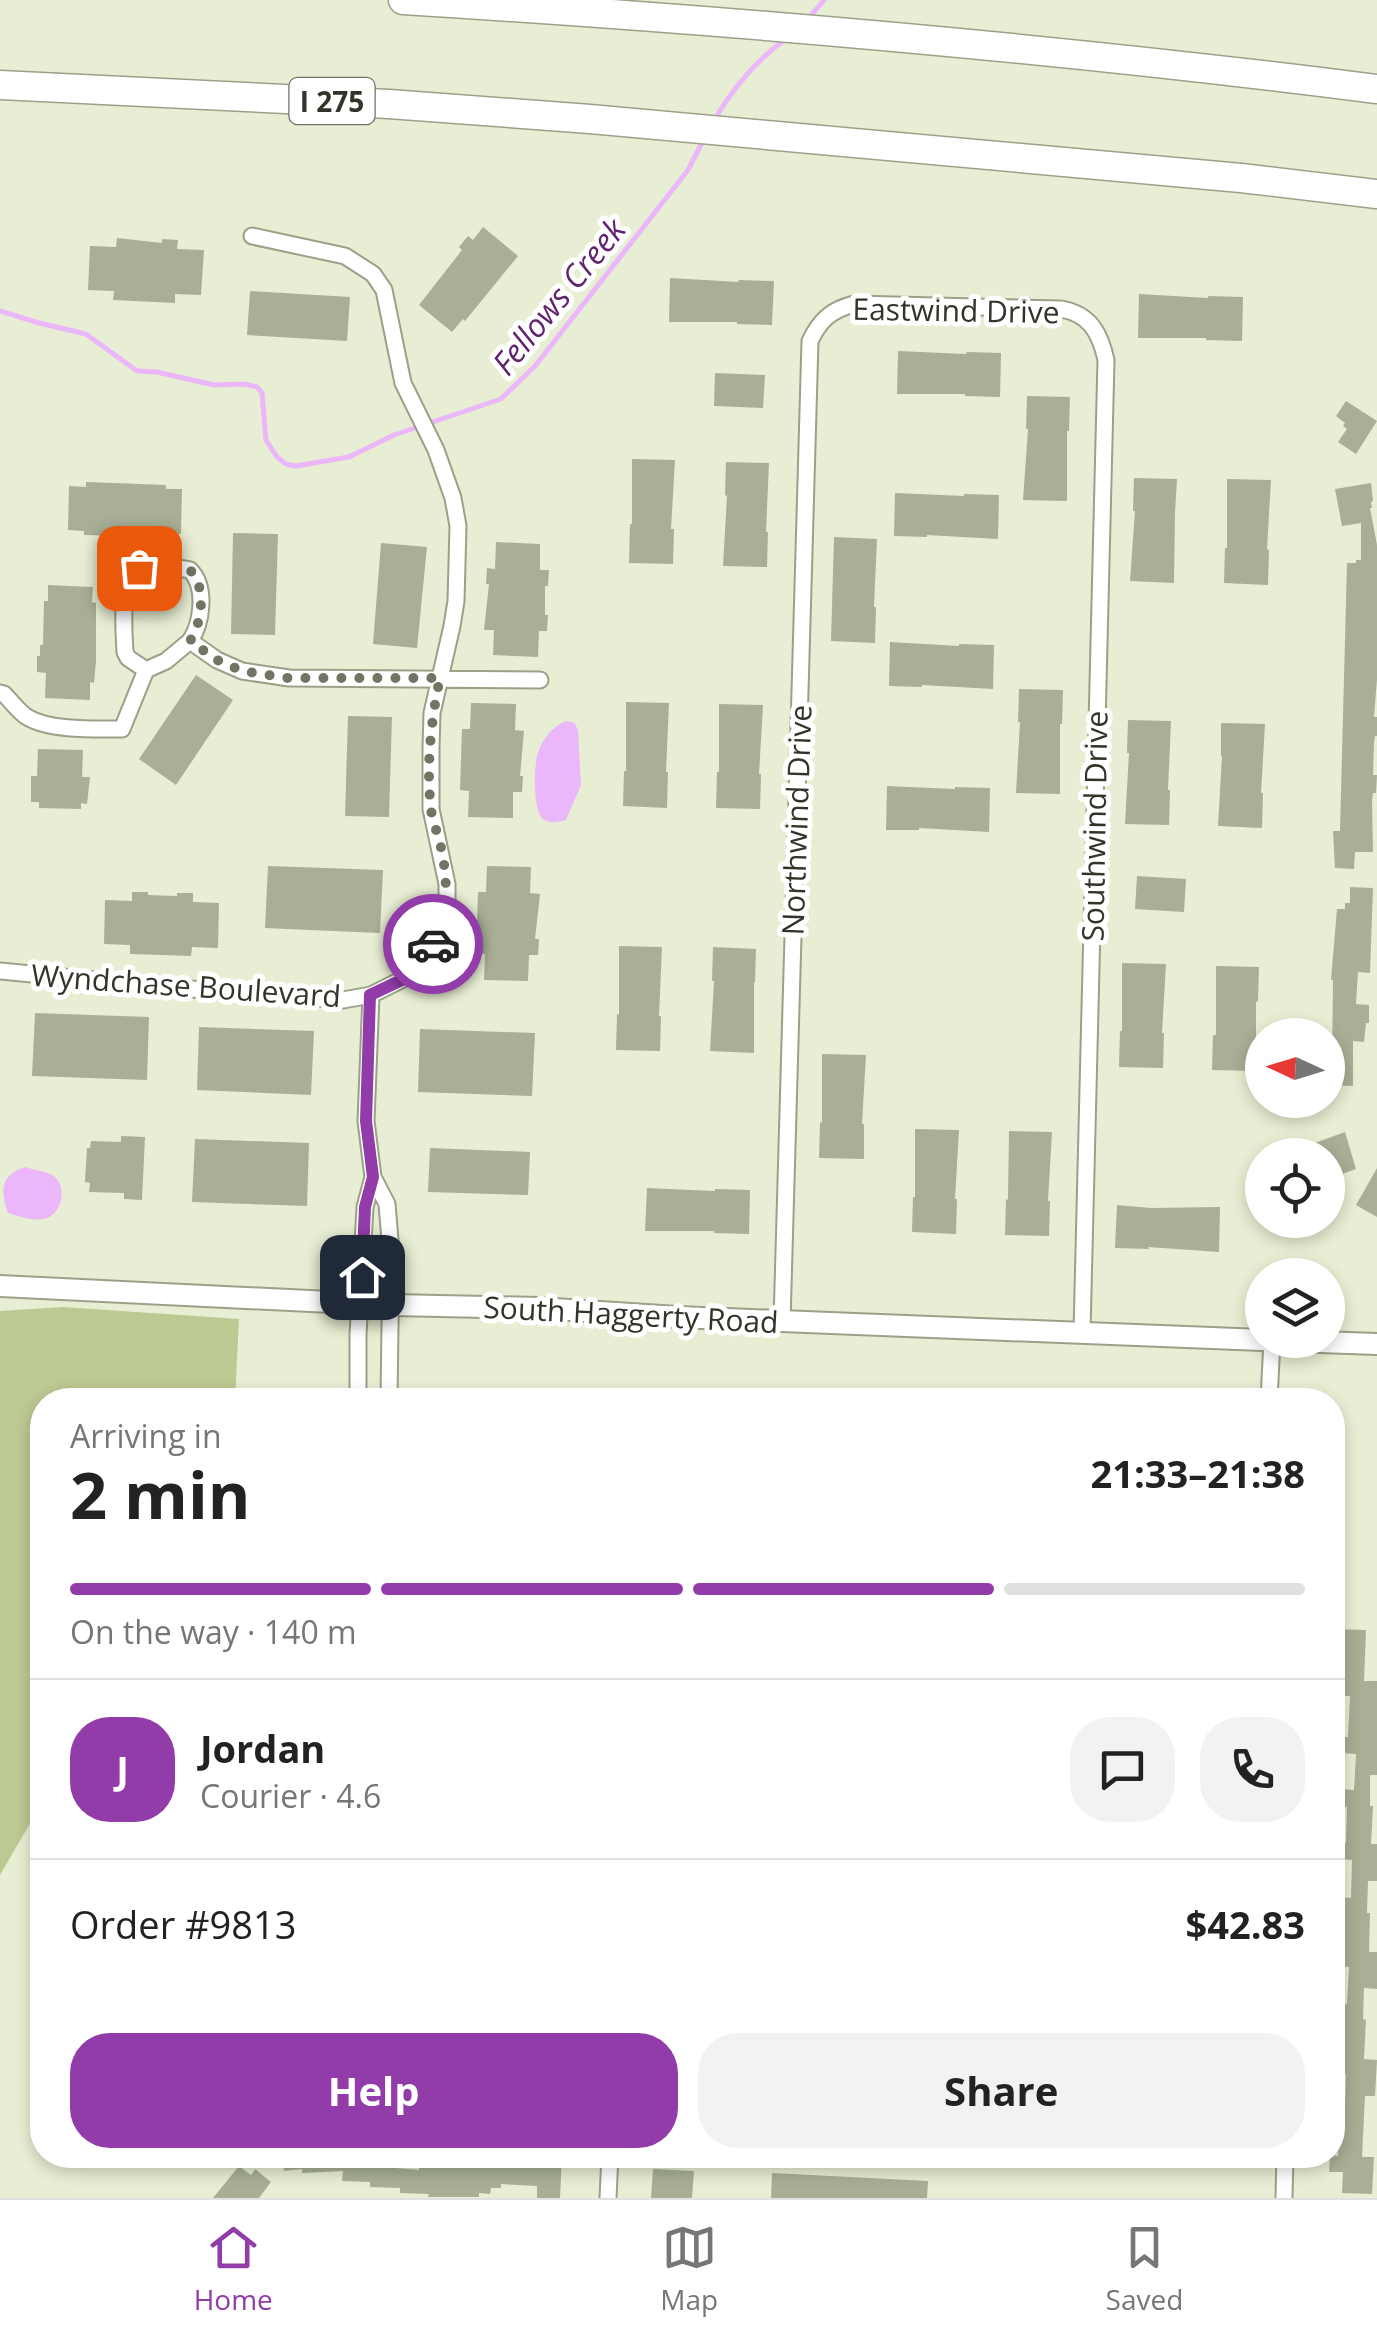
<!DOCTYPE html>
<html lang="en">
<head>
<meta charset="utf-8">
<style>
	:root { --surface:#fff; --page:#f2f2f2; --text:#222; --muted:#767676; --line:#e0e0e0; --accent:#923ca9 }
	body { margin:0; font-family:"Open Sans",sans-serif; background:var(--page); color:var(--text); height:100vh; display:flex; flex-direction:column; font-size:38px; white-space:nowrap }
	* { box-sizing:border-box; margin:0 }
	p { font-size:32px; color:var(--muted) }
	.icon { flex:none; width:55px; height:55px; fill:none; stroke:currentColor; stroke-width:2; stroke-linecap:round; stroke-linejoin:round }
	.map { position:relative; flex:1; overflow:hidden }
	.side { position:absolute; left:30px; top:1388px; width:1315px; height:780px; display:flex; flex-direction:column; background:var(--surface); border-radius:40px; box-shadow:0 5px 15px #0003 }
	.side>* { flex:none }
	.needle { width:65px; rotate:274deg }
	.fabs { position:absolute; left:1245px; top:1018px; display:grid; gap:20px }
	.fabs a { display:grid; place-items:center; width:100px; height:100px; border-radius:50%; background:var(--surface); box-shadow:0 5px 15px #0003; font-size:50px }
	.pin { position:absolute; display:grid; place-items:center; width:85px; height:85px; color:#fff; margin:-42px; border-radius:20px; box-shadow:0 5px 15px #0006 }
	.courier { position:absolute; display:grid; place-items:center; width:100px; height:100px; margin:-50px; border:8px solid #923ca9; border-radius:50%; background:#fff; color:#222; box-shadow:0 2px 12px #0007 }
	.headline em { font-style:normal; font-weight:700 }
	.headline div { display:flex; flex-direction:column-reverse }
	.headline { display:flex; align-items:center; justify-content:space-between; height:170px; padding:0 40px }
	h1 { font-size:65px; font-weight:700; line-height:75px }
	.bar { display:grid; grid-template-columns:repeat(4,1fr); gap:15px 10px; align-content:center; height:120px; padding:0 40px }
	.bar i { height:12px; border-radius:8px; background:var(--line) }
	.bar .current { background:var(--accent) }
	.bar p { grid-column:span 4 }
	.line { display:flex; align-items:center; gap:25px; padding:0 40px; border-top:2px solid var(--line) }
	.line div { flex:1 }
	.round { display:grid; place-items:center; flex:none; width:105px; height:105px; border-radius:40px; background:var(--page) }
	.primary-button { display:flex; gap:20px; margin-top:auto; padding:20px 40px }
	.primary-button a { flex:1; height:115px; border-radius:40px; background:var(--accent); color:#fff; font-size:40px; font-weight:700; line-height:115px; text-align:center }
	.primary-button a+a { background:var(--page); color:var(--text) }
	.dock { display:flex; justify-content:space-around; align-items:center; height:140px; border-top:2px solid var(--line); background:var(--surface); font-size:28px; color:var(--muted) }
	.dock a { display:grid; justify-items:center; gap:5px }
	.dock .current { color:var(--accent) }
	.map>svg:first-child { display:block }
</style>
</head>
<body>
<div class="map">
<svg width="1377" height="2198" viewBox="0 0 1377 2198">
	<rect width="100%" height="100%" fill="#e8eed3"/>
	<path fill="#bcc992" d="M63 1307 239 1319 235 1400H42V1815H35L0 1875V1311Z"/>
	<path fill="#ebb7fa" d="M566 721 575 723 578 731 581 785 566 820C558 822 550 824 543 819 533 812 534 768 537 756 541 740 552 727 566 721Z
		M25 1167C33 1170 48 1171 55 1177 67 1188 62 1212 47 1218 35 1222 21 1217 8 1213 0 1191 0 1175 25 1167Z"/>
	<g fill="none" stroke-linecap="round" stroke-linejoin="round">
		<path stroke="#ebb7fa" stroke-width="5" d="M806 21 824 0
			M715 119C733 88 758 59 787 38
			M0 311 39 323 86 334 137 371 157 372 214 385 244 384 257 387 262 393 266 440 277 457 286 464 296 466 349 457 394 435 501 399 535 366 688 170 705 137"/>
	</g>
	<path fill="#a8af95" d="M483 227 518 256 465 321 463 319 452 332 419 305 462 250 459 247 468 236 473 240Z
		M117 238 162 243V239L178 240 177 249 204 250 201 295 175 294V303L113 300 114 291 88 290 90 246 116 247Z
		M670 278 739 282 738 280 774 281 772 325 737 324V322H669Z
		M250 291 350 297 347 341 247 335Z
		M1139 294 1208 298V296L1243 297 1242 341 1206 340V338H1138Z
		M898 351 966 354 967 352 1001 353 1000 397 965 396V394H897Z
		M715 373 765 375 763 408 714 406Z
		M1027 396 1070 397 1069 431H1067V501L1023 500 1028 429H1026Z
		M1346 401 1377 421 1356 454 1338 442 1347 429 1343 426 1345 423 1336 416Z
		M632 459 675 460 671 529H674L673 564 629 563 630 524H632Z
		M726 462 769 463 766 532H768L767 567 723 566 727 496 725 495Z
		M1134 478 1177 479 1175 513 1174 583 1130 581 1135 511H1133Z
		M1227 479 1271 480 1267 549 1269 550 1268 585 1224 583 1225 548H1227Z
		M86 482 166 485V489H182L181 534 165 533 164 537 84 535V531L68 530 69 486 86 487Z
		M1371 483 1373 501 1371 502 1372 508H1370L1377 545V679L1374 717H1377V736H1375L1374 742 1373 775H1377L1376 793H1373L1372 800 1373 852H1355L1354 869 1335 868 1333 831H1340L1347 563H1356V560H1361V523L1342 526 1335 489Z
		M895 493 964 496V494L999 495 998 539 927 535V537L894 536Z
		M233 533 278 534 275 635 231 634Z
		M834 537 877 539 874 607H876L875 643 831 641Z
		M496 542 540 544V570H549L548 586H545V615H548L547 631H539L538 657 493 655 494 630H484L489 584H486L487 568 495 569Z
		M381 543 427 547 417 648 373 644Z
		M48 585 93 587 92 602 96 603V661L94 683 90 682V700L45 698 46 673 37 672V656H40V645H43L44 601H48Z
		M890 642 959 646V644L994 645 993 689 922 685V687L889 686Z
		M196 675 233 700 176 785 139 759Z
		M1019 689 1063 690 1062 724H1060V794L1016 793 1020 722H1018Z
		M626 702 669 703 666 772H668L667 808 623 806 624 771H626Z
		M471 703 516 704 515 730 524 731 520 776H523L522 792H513V818L468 817 469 791 460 790 462 729H470Z
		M719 704 763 705 759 774H761L760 809 716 808 717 772H719Z
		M348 716 392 717 389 817 345 816Z
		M1128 720 1171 721 1168 790H1170L1169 825 1125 824 1129 753H1127Z
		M1221 723 1265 724 1261 793H1263L1262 828 1218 826 1222 756H1221Z
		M38 749 83 750 82 777H90L87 804 81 803V809L39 808V802H31V776H37Z
		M887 786 955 789V787L990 788 989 832 919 828V830H886Z
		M268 866 383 870 380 933 265 928Z
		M487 866 531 867 530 893 540 894 535 939H539L538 955H529L528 981 484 980 485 954 476 953 478 892H486Z
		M1137 876 1186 879 1184 912 1135 909Z
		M1350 887 1373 888 1370 973 1358 972 1356 1004 1369 1005V1023H1366L1364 1042 1353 1041V1086L1328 1085V1063H1332L1333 980H1331L1337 909H1345V903H1350Z
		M132 892H148V895L177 896V893H193V902L219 903 218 948 192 947 191 956 163 955 130 954V945L104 944 105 900 132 901Z
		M619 946 662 947 659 1016H661L660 1051 616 1050 617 1014 619 1015Z
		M713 947 756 949 755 982 754 983V1053L710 1051 714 981H712Z
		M1122 963 1166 964 1162 1033H1164L1163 1068 1119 1067 1120 1031H1122Z
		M1216 966 1259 967 1258 1001 1256 1002V1071L1212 1070 1213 1035H1216Z
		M35 1013 149 1017 147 1080 32 1076Z
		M199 1027 314 1031 311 1095 197 1090Z
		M420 1029 535 1033 532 1096 418 1092Z
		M822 1054 866 1055 862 1124H864V1159L819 1158 820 1122 822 1123Z
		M915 1129 959 1130 955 1199H957L956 1234 912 1232 913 1197H915Z
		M1009 1131 1052 1132 1048 1201H1050L1049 1236 1005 1235 1006 1199 1008 1200Z
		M1345 1132 1356 1169 1328 1179V1155H1316L1312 1144Z
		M121 1136 145 1137 142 1200 124 1199V1193L89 1192 90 1183 85 1182 87 1148H90L91 1141 121 1142Z
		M195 1139 309 1143 307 1206 192 1202Z
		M430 1148 530 1152 528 1195 428 1192Z
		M1377 1168V1217L1356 1205Z
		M647 1188 715 1191V1189L750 1190 749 1234 714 1233V1231H645Z
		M1117 1205 1151 1208 1220 1207 1219 1252 1148 1247 1149 1249 1115 1248Z
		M1332 1629 1366 1630 1364 1681H1377V1775H1370V1806H1373L1371 1844H1377V1881H1368L1367 1913H1370L1369 1952H1377V1989L1364 1988 1363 2019 1366 2020 1364 2059 1377 2060 1375 2096H1365L1362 2157H1374L1372 2194 1342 2193 1343 2172H1329L1330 2155 1338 2156V2123L1332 2122V2105L1345 2106 1346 2074H1332L1333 2058H1339L1340 2021 1333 2020 1334 2003 1347 2004 1349 1967 1335 1966 1336 1950 1343 1951 1344 1915 1337 1914 1338 1897 1351 1898 1352 1860 1338 1859 1339 1843H1346L1347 1807H1340L1341 1789 1354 1790 1356 1754 1342 1753 1343 1737H1348L1350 1696H1336L1339 1647H1332Z
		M283 2155H383V2167L419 2170V2165L459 2166V2159L514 2162V2155H562L560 2198H537V2186L501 2184V2188H491L490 2194 479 2193V2197H428L429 2194 400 2193V2188L370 2187V2182L342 2181 343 2171 302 2173V2169L284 2171Z
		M239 2166 251 2175 255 2169 271 2182 259 2198H213Z
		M653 2169 694 2171 692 2198H651Z
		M772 2173 928 2181 927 2198H771Z"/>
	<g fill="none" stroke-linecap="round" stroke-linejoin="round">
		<defs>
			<path id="street" d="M146 670 166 661 190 641
				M0 693 4 694C11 701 19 712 27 717 50 731 95 729 122 729L146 670 128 658 125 652C124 629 117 568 149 565 162 564 177 568 190 570 207 587 202 623 190 641L217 660 242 671 289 678 540 680
				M0 971 178 988 343 1000 371 995 405 978 435 942 442 923 447 901V884L431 809V748L432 713 452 626 456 601 458 526 453 498 436 450 403 383 384 290 373 274 345 256 252 236
				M371 995 366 1121 373 1177 387 1204 391 1252 389 1400
				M782 1322 810 341C820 320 831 310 854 304L1061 309C1090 314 1100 333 1106 360L1082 1332
				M358 1400V1335L365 1207 373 1177
				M1269 1400 1272 1340
				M608 2198 610 2155
				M1284 2198 1285 2155"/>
			<path id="secondary" d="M0 1286 392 1305 539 1308 677 1317 1262 1340
				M1263 1340 1377 1344"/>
			<path id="highway" d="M403 0C729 20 1054 48 1377 89
				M0 85 389 104 590 119 1241 178 1377 194"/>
		</defs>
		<use href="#street" stroke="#9ba188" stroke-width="19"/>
		<use href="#secondary" stroke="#9ba188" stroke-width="24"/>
		<use href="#highway" stroke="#9ba188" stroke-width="31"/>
		<use href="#street" stroke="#fff" stroke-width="15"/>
		<use href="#secondary" stroke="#fff" stroke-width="20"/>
		<use href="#highway" stroke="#fff" stroke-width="28"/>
	</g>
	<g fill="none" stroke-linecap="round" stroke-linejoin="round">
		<path stroke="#717564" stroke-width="10" stroke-dasharray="0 18" d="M139 568 151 564 190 570C207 587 202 623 190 641L217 660 242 671 288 678H440C431 720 426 766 431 809 432 819 436 829 439 839 448 875 450 911 433 944"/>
		<path stroke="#923ca9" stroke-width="12" d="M362 1277 365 1207 373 1177 366 1121 370 995 406 978 433 944"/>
	</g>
	<g text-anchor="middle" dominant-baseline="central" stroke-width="10" stroke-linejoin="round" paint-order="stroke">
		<rect fill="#fff" stroke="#6f7169" stroke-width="2.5" x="289.5" y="78" width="85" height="46" rx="8"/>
		<g font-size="28" font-weight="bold" fill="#313429">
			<text x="332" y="101">I 275</text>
		</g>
		<g font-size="30" fill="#313429" stroke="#fff">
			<text transform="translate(956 310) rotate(1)">Eastwind Drive</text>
			<text transform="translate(796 820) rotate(-88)">Northwind Drive</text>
			<text transform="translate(1094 826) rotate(-89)">Southwind Drive</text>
			<text transform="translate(186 985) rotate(4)">Wyndchase Boulevard</text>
			<text transform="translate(631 1314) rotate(3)">South Haggerty Road</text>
		</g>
		<g font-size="32" font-style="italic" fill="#602370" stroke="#fff">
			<text transform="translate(558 296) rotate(-51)">Fellows Creek</text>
		</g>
	</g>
</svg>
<div class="fabs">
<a><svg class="needle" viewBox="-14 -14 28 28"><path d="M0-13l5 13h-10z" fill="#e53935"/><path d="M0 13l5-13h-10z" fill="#767676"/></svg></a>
<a><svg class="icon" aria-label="locate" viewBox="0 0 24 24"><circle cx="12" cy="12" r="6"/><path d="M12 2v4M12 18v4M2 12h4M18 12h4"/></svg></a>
<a><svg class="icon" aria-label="layers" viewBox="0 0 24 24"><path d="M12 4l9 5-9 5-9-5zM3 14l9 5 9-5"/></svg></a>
</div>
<div class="pin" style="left:139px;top:568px;background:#ea580c"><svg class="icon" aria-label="bag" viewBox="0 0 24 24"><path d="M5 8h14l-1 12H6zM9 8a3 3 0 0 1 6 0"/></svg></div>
<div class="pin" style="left:362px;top:1277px;background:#1f2937"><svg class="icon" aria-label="home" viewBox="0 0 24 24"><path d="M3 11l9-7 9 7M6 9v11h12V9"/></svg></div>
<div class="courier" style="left:433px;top:944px"><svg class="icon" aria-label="car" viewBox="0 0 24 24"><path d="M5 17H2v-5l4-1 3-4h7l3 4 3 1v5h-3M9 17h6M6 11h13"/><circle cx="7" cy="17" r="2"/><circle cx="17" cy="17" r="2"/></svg></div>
<section class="side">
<div class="headline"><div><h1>2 min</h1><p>Arriving in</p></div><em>21:33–21:38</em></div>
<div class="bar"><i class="current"></i><i class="current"></i><i class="current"></i><i></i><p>On the way · 140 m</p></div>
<div class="line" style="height:180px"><b class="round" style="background:var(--accent);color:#fff">J</b><div><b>Jordan</b><p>Courier · 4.6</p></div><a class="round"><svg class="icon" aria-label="chat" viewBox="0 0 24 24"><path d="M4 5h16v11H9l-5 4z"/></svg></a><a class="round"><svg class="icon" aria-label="phone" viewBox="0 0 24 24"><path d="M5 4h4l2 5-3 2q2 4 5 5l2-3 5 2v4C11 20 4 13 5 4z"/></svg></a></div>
<div class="line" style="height:130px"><div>Order #9813</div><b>$42.83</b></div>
<div class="primary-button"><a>Help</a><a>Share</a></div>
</section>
</div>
<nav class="dock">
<a class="current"><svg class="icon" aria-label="home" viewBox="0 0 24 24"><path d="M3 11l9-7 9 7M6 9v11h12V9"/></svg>Home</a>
<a><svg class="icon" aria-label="map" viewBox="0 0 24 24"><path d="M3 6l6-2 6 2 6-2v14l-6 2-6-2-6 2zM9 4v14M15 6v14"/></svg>Map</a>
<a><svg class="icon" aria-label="saved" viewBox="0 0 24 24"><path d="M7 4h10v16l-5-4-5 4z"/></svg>Saved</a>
</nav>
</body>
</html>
